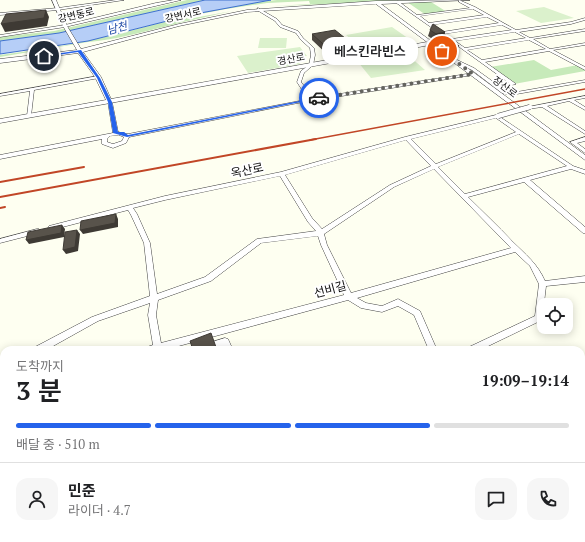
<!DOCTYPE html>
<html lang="ko">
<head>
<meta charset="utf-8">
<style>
	:root { --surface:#fff; --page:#f6f6f6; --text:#202124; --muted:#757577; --line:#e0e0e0; --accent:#2563eb }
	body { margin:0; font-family:"PT Serif","Noto Sans KR",serif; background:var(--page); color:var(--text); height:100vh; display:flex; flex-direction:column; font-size:15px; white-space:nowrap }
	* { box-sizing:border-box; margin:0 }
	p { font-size:13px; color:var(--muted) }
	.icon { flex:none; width:22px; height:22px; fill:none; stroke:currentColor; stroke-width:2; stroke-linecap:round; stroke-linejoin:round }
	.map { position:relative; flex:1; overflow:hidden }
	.sheet { position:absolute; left:0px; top:346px; width:585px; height:196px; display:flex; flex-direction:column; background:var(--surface); border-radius:12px 12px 0 0; box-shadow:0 2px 10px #0003 }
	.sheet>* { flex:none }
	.fabs { position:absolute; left:537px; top:298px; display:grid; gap:8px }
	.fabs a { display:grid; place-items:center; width:36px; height:36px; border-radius:8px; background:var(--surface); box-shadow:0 2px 10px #0003; font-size:20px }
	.pin { position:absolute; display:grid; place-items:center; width:34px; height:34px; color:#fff; margin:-17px; border:2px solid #fff; border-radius:50%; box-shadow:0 1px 4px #0007 }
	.courier { position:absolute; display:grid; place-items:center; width:40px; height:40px; margin:-20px; border:3px solid #2563eb; border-radius:50%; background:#fff; color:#222; box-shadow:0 1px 5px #0007 }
	.bubble { position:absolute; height:28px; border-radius:12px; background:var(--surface); box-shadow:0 2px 10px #0003; font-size:13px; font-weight:600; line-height:28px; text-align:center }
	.overview em { font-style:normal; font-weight:600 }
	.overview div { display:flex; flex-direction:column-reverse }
	.overview { display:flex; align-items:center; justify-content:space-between; height:68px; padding:0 16px }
	h1 { font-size:26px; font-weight:600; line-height:30px }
	.bar { display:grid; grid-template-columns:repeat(4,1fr); gap:6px 4px; align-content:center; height:48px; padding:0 16px }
	.bar i { height:5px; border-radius:3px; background:var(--line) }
	.bar .on { background:var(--accent) }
	.bar p { grid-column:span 4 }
	.line { display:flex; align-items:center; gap:10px; padding:0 16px; border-top:1px solid var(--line) }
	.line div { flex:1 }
	.round { display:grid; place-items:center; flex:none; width:42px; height:42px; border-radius:12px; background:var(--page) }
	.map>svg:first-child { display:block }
</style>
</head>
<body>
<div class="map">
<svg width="585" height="542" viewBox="0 0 585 542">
	<rect width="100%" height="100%" fill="#fefff1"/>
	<path fill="#c7eaba" d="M187 0H205L59 33 0 41V37L54 31Z
		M277 0H437L274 6 310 4 309 1 267 3 226 9 185 17 188 19 232 11C211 16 189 20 168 26 142 32 114 40 88 42L0 57V55C29 51 58 47 87 41 151 27 212 6 277 0Z
		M407 2H431L447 12 426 15Z
		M534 60 551 70 578 65 585 69V71L514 84 490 67Z"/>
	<path fill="#dbf1cc" d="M544 7 574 18 541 23 516 11Z
		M392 27 412 41 364 50 346 35Z
		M260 38H287L286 48H258Z
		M300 47 307 56 295 57 300 64 248 73 237 56Z
		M408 55 425 70 371 78 358 62Z"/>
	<path fill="#b6cef7" stroke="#3c6fce" d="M205 0H271L195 14 88 41 0 54V41L59 33Z"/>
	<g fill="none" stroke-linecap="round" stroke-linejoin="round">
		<defs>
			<path id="minor" d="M116 0H124L58 10 0 15V13L58 8Z
				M174 0H181L65 27 0 37V35L65 25 156 3Z
				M459 0 475 7 516 30 571 22 585 18V20L571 24 519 32 530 38 585 29V31L533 39 550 49 585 43V45L553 50 585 67V70L549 51 485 62 516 84 512 85 451 41 430 44V42H431L448 39 395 2 398 1 417 15 470 8 459 2ZM473 9 484 15 429 23 420 16ZM487 17 499 23 442 32 431 25ZM502 25 512 30 452 39 444 34ZM515 32 526 38 465 48 455 41ZM529 40 546 49 482 60 467 50Z
				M258 8 277 19 282 25 298 31 303 38 314 48 315 55 313 65 304 73 301 82 308 91 320 97 473 73 475 74 473 75 298 103 129 137 126 143 113 148 102 144V139L0 159V155L113 133 108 102 110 101 112 102 118 132 128 134 315 98 304 93 297 82 301 71 309 65 311 55 310 48 301 40 296 33 280 27 275 21 257 10ZM119 135 124 137 122 141 113 144 107 142V139L110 136Z
				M453 59H455L474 68 506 91 511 93 585 80V82L511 95 502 93 472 70 453 61Z
				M98 76 100 77 99 78 34 90 31 116 29 117 27 116 30 91 0 96V94Z
				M585 96V98L574 100 585 107V110L569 101 547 106 585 131V134L542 107 528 109 526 108 528 107Z
				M496 115H500V117L573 166 585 170V174L571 169 530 180 585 227V233H583L524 182 468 197C483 212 498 226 512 241 526 255 537 263 545 281L585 276V282L546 286 542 320 480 350H468L469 347 535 316 539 284 530 266 515 252 357 298 366 303 382 306 398 299 420 311 437 350H429L414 315 398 306 382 312 361 308 348 300 164 350H146L147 347 153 345 148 315 150 303 98 321 46 350H34L35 347 92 317 150 296 144 243 131 215 128 210 51 230 48 228 49 226 165 196 281 172 405 137ZM496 118 516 132 436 164 411 139ZM519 134 567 166 465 194 438 167ZM406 140 431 166 390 185 322 229 312 218 285 175ZM434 169 511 248 351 293 327 245 324 234 394 187ZM280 176 308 222 316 231 257 239 205 277 157 294 150 243 137 214 133 208 165 200ZM318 236 321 245 344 295 161 343 156 315 158 300 211 281 261 243Z
				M585 137V141L577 143 585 149V153L570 142Z
				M37 229H39L40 231 39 233 0 243V239Z
				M225 338 228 339 233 350H225L223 346 211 350H195L196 347Z
				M4 365V373L0 375V367Z
				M4 388V396L0 397V389Z
				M113 538H123L124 542H114Z
				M136 538H155L154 542H135Z
				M219 538H229L230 542H220Z
				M446 538H457L458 542H447Z
				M540 538H557L558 542H541Z"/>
			<path id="tertiary" d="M52 0H56L67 26 81 49 179 24 247 10 376 1 470 0 381 4 585 155V160L430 45 0 123V119L106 100 95 77 78 53 0 63V59L77 50 63 26ZM376 4 427 42 111 99 101 77 83 52 179 26 247 12Z"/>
		</defs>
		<use href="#minor" stroke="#424242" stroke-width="1"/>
		<use href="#tertiary" stroke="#424242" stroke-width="1"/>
		<use href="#minor" fill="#fff" fill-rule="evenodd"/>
		<use href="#tertiary" fill="#fff" fill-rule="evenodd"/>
		<path stroke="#c14626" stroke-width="1.5" d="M310 140 585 89"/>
		<path stroke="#c14626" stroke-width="2" d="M0 182 84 167
			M0 197 316 139
			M0 208 5 207"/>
		<defs>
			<path id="minor-bridge" d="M498 116 530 107"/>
		</defs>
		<use href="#minor-bridge" stroke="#424242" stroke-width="5.5" stroke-linecap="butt"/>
		<use href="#minor-bridge" stroke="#fff" stroke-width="4.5"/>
	</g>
	<path fill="#4c4740" d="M430 30 445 32 444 38 434 40 428 36Z
		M312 34 356 53 331 58 312 40Z
		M441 42 459 46 458 48 448 49 440 44Z
		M364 538H412L414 542H366Z"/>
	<path fill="#3e3a34" d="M46 10 49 17 47 26 5 32 1 24Z
		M445 32 444 38 434 40 436 34Z
		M459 46 458 48 448 49 449 47Z
		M356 47V53L331 58 332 52Z
		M116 214 118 219V227L83 234 80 230Z
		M62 225 65 229 64 237 29 244 26 240Z
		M77 230 80 234 78 251 66 254 63 250Z"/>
	<path fill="#58534b" stroke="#3e3a34" d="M46 10 44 18 1 24 6 14Z
		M433 24 445 32 436 34 430 30Z
		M335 30 356 47 332 52 312 34Z
		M451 41 459 46 449 47 441 42Z
		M116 214 115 223 80 230 81 221Z
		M62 225 61 233 26 240 28 232Z
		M77 230 75 247 63 250 65 232Z
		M211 333 217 350H193L190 341Z
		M264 538H295L297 542H265Z
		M376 538H412L414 542H378Z"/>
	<path fill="#2563eb" d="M81 50 100 78 112 102 118 132H124L128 135 319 97 321 98 127 137 113 133 108 102 97 78 78 52 44 57 42 56Z"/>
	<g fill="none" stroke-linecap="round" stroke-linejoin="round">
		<path stroke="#63635e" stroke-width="4" stroke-dasharray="0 7.2" d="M319 98 473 74 442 51"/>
	</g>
	<g text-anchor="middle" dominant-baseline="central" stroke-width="4" stroke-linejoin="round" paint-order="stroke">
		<g font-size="10" fill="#0f0f0f" stroke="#fff">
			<text transform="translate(76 15) rotate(-13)">강변동로</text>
			<text transform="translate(183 15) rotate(-13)">강변서로</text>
			<text transform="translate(291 59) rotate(-11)">경산로</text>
			<text transform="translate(505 87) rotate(37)">장산로</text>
		</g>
		<g font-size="11" font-style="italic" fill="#1742a2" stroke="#fff">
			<text transform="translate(117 28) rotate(-15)">남천</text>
		</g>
		<g font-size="12" fill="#0f0f0f" stroke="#fff">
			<text transform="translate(247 170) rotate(-12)">옥산로</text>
			<text transform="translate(330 289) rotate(-15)">선비길</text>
		</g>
	</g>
</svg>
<div class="fabs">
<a><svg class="icon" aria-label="locate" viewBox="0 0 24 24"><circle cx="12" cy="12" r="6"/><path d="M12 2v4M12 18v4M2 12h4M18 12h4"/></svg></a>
</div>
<div class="pin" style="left:442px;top:51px;background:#ea580c"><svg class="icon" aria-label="bag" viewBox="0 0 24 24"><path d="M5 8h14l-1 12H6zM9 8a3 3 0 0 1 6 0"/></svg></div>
<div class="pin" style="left:44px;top:56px;background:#1f2937"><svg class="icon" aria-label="home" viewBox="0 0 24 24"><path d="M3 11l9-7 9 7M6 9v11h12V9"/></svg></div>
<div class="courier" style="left:319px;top:98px"><svg class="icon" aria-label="car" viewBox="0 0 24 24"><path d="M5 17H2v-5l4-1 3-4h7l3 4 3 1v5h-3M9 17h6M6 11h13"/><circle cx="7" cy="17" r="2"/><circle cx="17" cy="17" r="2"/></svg></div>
<div class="bubble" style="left:322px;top:37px;width:96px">베스킨라빈스</div>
<section class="sheet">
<div class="overview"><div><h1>3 분</h1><p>도착까지</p></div><em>19:09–19:14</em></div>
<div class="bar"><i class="on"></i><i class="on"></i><i class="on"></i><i></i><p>배달 중 · 510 m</p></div>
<div class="line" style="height:72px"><a class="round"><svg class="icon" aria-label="person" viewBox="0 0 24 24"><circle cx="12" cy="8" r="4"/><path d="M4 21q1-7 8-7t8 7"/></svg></a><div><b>민준</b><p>라이더 · 4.7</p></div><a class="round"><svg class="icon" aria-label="chat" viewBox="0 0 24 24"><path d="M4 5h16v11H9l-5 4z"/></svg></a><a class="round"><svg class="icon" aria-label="phone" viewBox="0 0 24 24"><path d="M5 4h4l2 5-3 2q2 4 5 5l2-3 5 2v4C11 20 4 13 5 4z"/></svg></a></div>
</section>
</div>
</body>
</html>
